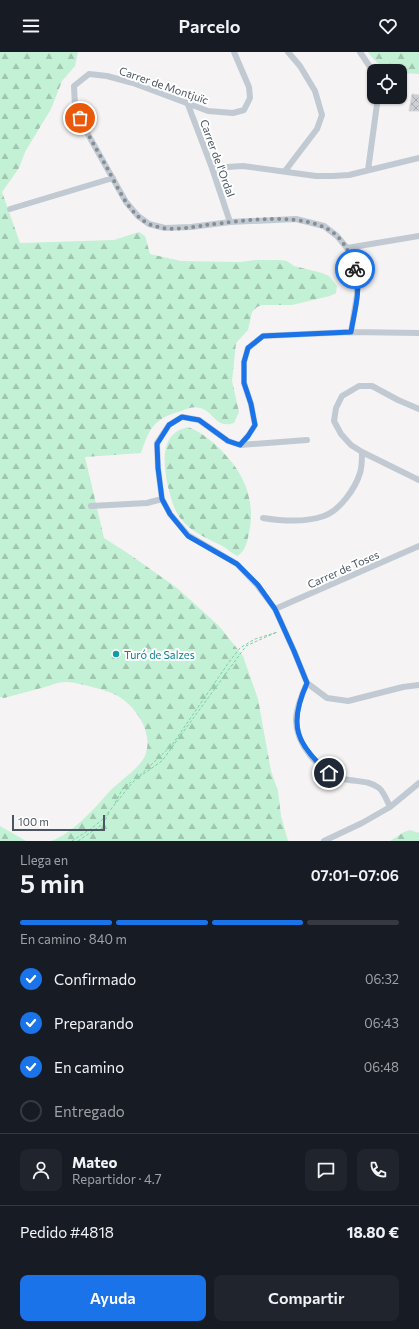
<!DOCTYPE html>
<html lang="es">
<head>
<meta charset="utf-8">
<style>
	:root { --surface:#171b24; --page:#20242c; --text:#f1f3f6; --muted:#9ea1a6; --line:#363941; --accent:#1a73e8 }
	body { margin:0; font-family:Commissioner,sans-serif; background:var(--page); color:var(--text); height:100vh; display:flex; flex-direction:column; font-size:15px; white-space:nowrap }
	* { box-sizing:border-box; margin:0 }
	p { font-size:13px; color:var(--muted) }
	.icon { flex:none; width:22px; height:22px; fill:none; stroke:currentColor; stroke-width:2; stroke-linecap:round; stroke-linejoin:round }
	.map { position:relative; height:789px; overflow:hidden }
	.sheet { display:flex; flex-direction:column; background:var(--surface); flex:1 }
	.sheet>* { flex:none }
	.buttons { position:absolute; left:367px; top:12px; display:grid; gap:8px }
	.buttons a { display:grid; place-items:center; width:40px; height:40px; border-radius:8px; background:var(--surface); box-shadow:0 1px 3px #0004; font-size:20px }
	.scale { position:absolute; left:12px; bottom:10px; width:93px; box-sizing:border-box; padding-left:4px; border:2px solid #4a5661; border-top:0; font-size:11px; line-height:14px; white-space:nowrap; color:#4a5661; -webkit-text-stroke:3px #fff; paint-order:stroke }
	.pin { position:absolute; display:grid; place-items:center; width:34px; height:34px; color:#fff; margin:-17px; border:2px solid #fff; border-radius:50%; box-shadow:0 1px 4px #0007 }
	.courier { position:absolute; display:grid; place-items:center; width:40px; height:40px; margin:-20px; border:3px solid #1a73e8; border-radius:50%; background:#fff; color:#222; box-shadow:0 1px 5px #0007 }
	.headline em { font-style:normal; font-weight:600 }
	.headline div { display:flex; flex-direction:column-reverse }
	.headline { display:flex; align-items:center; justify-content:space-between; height:68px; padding:0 20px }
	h1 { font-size:26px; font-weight:600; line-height:30px }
	.bar { display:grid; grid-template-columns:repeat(4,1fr); gap:6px 4px; align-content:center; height:48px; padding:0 20px }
	.bar i { height:5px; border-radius:3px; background:var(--line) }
	.bar .active { background:var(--accent) }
	.bar p { grid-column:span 4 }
	.line { display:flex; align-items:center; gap:10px; padding:0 20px; border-top:1px solid var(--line) }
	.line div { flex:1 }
	.round { display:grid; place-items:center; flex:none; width:42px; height:42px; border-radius:8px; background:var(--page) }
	ol { padding:0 20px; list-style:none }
	li { display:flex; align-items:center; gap:12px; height:44px }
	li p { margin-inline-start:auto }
	li .icon { padding:4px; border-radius:50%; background:var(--accent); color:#fff; stroke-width:4 }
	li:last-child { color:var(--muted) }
	li i { width:22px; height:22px; border:2px solid var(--line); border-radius:50% }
	.button { display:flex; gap:8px; margin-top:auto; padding:8px 20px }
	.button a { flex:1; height:46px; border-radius:8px; background:var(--accent); color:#fff; font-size:16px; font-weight:600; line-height:46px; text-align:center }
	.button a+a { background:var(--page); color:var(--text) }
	header { display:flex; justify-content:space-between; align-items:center; height:52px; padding:0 20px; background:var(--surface); font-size:18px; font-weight:600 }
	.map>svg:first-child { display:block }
</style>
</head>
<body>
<header><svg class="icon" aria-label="menu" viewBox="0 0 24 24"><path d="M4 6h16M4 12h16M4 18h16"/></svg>Parcelo<svg class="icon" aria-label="heart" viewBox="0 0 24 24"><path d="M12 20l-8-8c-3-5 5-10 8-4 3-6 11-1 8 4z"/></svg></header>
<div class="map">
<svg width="419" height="789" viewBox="0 0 419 789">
	<defs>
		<pattern id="forest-firs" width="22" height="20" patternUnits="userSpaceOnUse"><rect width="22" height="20" fill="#c3f1d5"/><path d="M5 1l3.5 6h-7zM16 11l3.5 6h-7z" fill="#a0c6b0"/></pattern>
		<pattern id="building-cross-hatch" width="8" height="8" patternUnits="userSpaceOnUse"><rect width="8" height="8" fill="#cdcfd5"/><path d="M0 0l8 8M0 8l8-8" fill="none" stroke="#a8abb0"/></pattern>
	</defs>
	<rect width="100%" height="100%" fill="#f5f3f3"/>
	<path fill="url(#forest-firs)" d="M0 0H78L75 14 62 29 51 57 25 100 19 116 2 140 20 191 114 188 139 180 145 184 150 202 181 209 241 210 255 208H280L287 209 294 214 322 221 329 224 337 234 336 241 330 244 292 253H262L257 255 252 260 248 278 236 291 232 329 239 360 234 371C215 377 215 360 200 356 193 354 187 357 181 359 154 367 150 375 141 401L85 405 104 486 129 502 177 536 219 574 243 604 258 647 271 719 278 739 281 764 288 789H51C72 782 95 756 109 740 119 729 139 717 145 704 154 681 137 656 118 644 110 639 76 630 66 630 58 630 52 633 45 635 31 639 18 642 4 646L0 645Z
		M368 0H419V22L402 21H400V19C384 19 377 12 368 0Z
		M188 375C201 380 211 388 221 398 244 421 256 448 249 481 247 490 246 499 237 504 232 501 228 498 224 495 209 487 192 481 181 467 173 457 170 443 167 430 163 408 161 381 188 375Z
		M0 774 26 789H0Z
		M410 778 419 781V789H390L404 780Z"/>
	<path fill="url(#building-cross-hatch)" stroke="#d7d9de" d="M412 42 419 43V59H409Z"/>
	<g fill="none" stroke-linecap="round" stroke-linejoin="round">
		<path stroke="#7ad0a6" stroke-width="1" stroke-dasharray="3 2" stroke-linecap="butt" d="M139 725 162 709 246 594 277 580
			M115 751 123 736 131 730
			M72 789 92 776 103 767 132 731 172 693 229 610 240 596 255 587 278 580
			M78 789 103 772 110 759"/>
		<path stroke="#c1cad2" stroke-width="6" d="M234 0 249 35 250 46 244 58 233 61 208 59 133 31 107 24 89 22 74 34 75 55 85 77 126 150 138 164 149 172 165 176 191 175 230 170 296 167 324 174 337 184 347 196 356 220 357 243 351 280
			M360 0 374 21
			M187 50 212 116 230 170
			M212 116 243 114 316 124H333L349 123 419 106
			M368 118 378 45
			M285 119 317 77 322 63 315 39 300 14 288 0
			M10 157 113 126
			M347 196 419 184
			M419 281 351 280 263 284 248 296 244 310V331L251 352 255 373 248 384 240 393 228 389 199 368 182 365 169 373 157 391 158 416 162 447 170 462 188 483 237 512 257 533 275 557 294 599 307 631 327 646 348 649 403 635 419 633
			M419 357 398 348 372 334H359L342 344 336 356 334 369 341 382 351 393 362 400 419 428
			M240 393 307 388
			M91 454 147 451 162 447
			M263 466C282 469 304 471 324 464 340 458 355 437 360 421 362 415 362 406 362 400
			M275 557 419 494
			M307 631C302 642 297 654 296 666 295 692 320 721 344 727 356 730 369 728 379 736 384 740 387 749 390 755
			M324 789 362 771 390 755 419 731"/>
	</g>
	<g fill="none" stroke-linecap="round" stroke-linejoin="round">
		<path stroke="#868d94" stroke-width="4" stroke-dasharray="0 7.2" d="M80 66C88 83 97 98 106 114 117 133 128 162 149 172 167 180 188 176 206 173 242 169 311 157 338 185 347 194 351 205 355 217"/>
		<path stroke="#1a73e8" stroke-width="5" d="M329 721C296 692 288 673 307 631L294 599 275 557 258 533 237 512 188 484 170 462 162 447 158 416 157 392 169 373 182 365 199 368 228 389 240 393 248 384 255 373 251 352 244 331V310L248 296 263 284 351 280C354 261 362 236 355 217"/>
	</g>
	<circle fill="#0f9aa8" stroke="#fff" stroke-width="1.5" cx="116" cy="602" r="4"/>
	<g text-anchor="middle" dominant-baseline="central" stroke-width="4" stroke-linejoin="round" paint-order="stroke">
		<g font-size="11" fill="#4a5661" stroke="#fff">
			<text transform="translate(164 33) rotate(19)">Carrer de Montjuïc</text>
			<text transform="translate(218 106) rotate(70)">Carrer de l'Ordal</text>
			<text transform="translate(343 517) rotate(-24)">Carrer de Toses</text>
		</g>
		<g font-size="11" fill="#0d838f" stroke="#fff" text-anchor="start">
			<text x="124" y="602">Turó de Salzes</text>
		</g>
	</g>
</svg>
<div class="buttons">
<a><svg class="icon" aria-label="locate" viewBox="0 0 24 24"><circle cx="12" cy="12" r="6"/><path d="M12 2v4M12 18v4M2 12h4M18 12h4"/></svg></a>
</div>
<div class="scale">100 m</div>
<div class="pin" style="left:80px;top:66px;background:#ea580c"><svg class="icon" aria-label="bag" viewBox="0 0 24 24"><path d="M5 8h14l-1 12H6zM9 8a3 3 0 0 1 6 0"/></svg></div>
<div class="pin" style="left:329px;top:721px;background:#1f2937"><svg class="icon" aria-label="home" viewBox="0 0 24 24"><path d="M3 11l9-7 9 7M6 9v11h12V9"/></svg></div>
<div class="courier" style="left:355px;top:217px"><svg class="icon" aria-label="bike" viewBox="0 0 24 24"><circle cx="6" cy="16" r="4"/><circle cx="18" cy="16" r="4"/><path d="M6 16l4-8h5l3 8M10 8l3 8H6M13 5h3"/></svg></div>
</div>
<section class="sheet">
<div class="headline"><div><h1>5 min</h1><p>Llega en</p></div><em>07:01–07:06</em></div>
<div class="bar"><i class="active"></i><i class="active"></i><i class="active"></i><i></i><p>En camino · 840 m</p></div>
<ol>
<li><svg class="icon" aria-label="check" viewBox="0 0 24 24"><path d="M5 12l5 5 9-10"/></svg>Confirmado<p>06:32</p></li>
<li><svg class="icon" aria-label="check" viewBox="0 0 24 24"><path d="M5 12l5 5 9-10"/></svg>Preparando<p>06:43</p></li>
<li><svg class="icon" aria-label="check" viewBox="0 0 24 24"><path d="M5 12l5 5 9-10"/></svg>En camino<p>06:48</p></li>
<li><i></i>Entregado</li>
</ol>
<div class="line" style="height:72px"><a class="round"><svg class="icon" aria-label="person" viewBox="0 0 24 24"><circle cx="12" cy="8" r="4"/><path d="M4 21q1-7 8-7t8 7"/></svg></a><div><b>Mateo</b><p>Repartidor · 4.7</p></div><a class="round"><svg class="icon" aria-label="chat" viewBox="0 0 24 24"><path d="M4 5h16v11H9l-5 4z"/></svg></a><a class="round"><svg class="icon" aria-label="phone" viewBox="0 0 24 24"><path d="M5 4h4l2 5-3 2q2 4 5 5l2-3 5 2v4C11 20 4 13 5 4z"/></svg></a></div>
<div class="line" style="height:52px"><div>Pedido #4818</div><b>18.80 €</b></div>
<div class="button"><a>Ayuda</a><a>Compartir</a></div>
</section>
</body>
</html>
